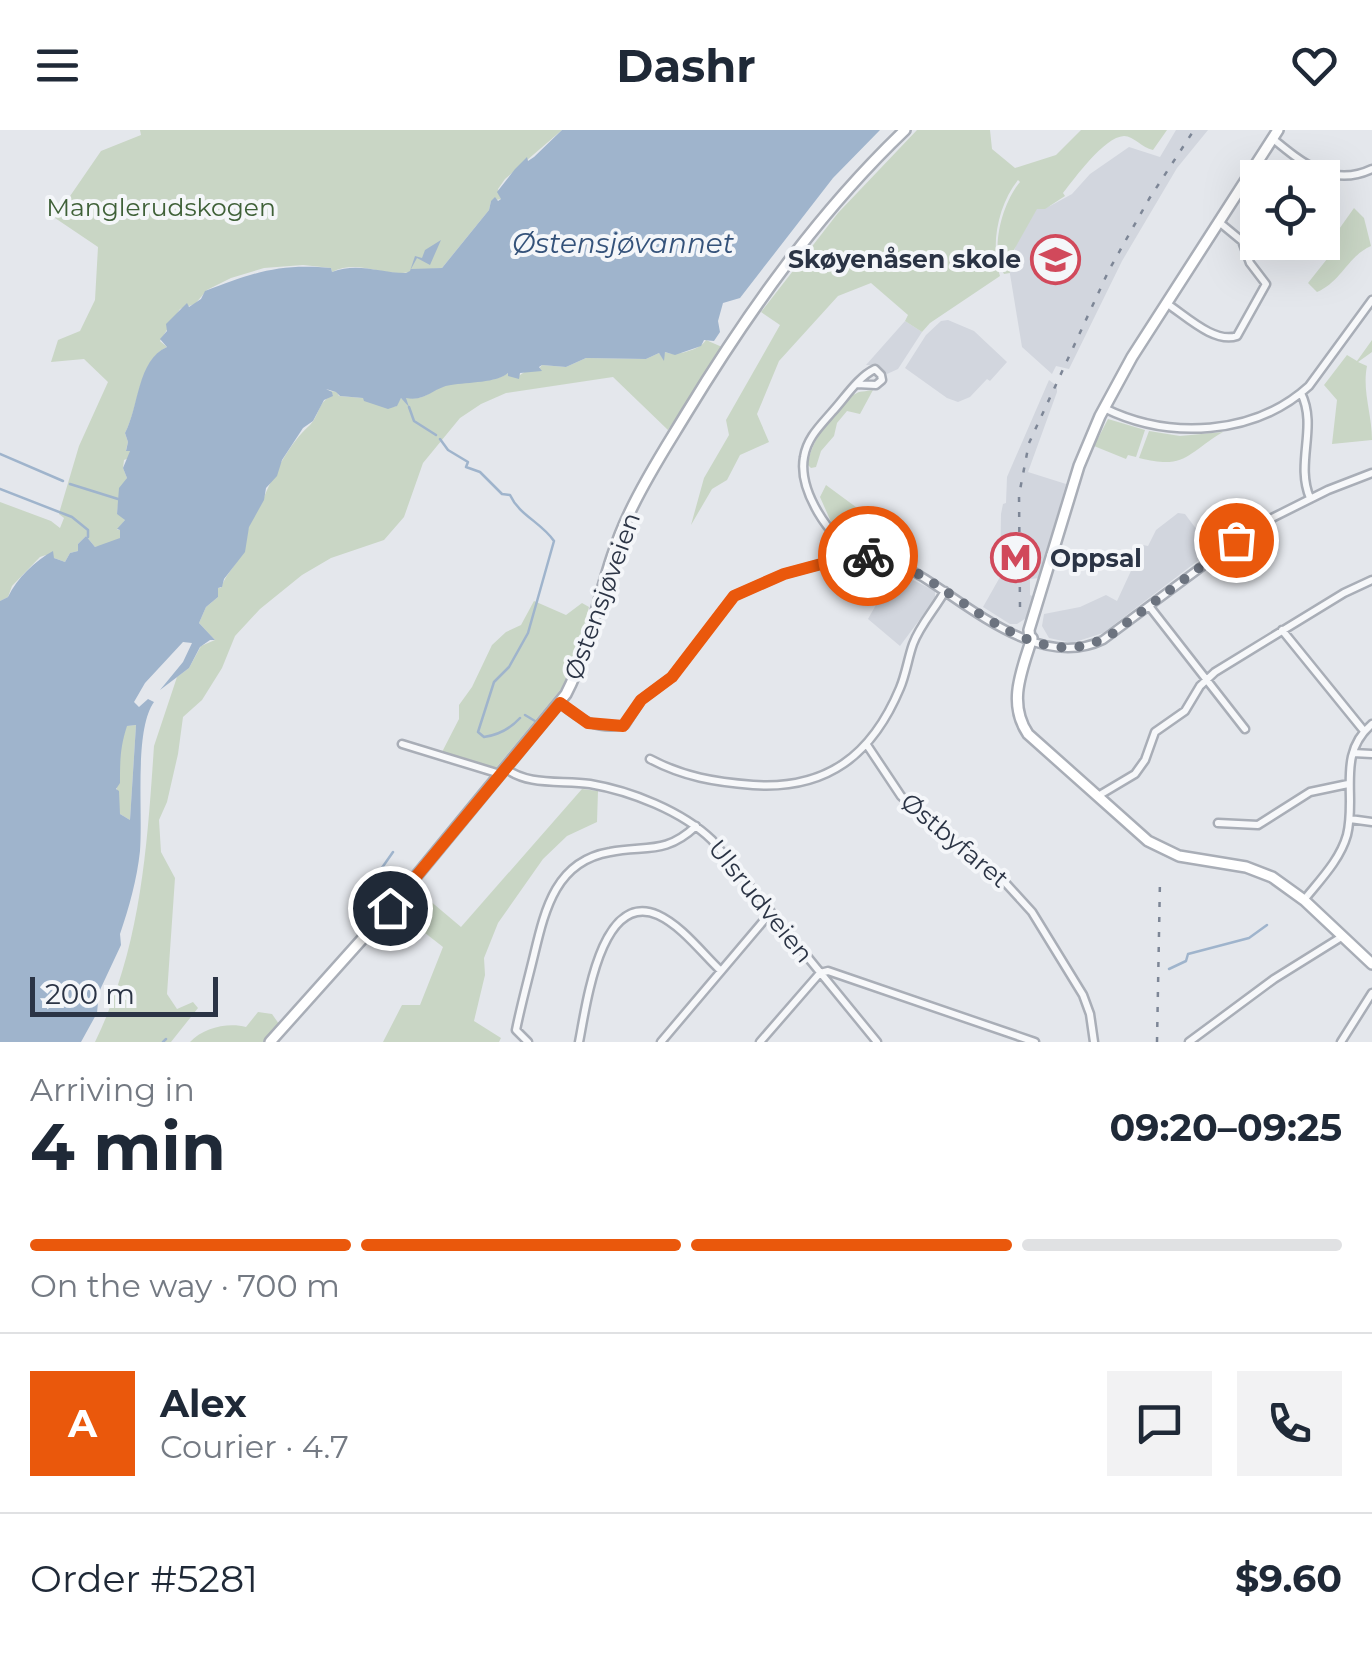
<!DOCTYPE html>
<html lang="en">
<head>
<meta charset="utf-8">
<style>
	:root { --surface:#fff; --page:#f2f2f3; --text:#1f2937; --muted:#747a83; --line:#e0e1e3; --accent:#ea580c }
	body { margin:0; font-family:Montserrat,sans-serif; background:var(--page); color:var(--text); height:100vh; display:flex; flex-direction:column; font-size:38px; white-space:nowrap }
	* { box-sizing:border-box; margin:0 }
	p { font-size:32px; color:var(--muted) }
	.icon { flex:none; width:55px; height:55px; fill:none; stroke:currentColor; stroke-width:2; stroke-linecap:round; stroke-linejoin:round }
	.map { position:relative; height:912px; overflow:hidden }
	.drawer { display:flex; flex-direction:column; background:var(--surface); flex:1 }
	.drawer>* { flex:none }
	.tools { position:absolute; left:1240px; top:30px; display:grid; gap:20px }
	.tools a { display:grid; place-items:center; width:100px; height:100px; border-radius:0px; background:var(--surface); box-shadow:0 10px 40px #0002; font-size:50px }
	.scale { position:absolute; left:30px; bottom:25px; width:188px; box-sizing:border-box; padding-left:10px; border:5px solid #2b3445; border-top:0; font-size:28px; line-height:35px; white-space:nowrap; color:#2b3445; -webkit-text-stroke:8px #f4f6f9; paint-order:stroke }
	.pin { position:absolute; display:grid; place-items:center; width:85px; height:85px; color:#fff; margin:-42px; border:5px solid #fff; border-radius:50%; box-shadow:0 2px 10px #0007 }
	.courier { position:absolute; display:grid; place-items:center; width:100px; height:100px; margin:-50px; border:8px solid #ea580c; border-radius:50%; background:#fff; color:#222; box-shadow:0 2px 12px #0007 }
	.headline em { font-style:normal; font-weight:700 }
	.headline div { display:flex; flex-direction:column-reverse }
	.headline { display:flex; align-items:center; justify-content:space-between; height:170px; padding:0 30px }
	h1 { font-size:65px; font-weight:700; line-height:75px }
	.bar { display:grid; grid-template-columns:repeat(4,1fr); gap:15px 10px; align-content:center; height:120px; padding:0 30px }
	.bar i { height:12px; border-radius:8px; background:var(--line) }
	.bar .on { background:var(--accent) }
	.bar p { grid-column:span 4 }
	.line { display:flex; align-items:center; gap:25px; padding:0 30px; border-top:2px solid var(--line) }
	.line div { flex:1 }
	.round { display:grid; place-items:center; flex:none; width:105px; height:105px; border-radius:0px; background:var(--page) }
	header { display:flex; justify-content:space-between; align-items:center; height:130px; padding:0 30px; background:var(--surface); font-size:45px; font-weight:700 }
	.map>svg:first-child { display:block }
</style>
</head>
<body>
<header><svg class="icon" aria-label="menu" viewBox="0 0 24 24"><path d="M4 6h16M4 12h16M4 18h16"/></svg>Dashr<svg class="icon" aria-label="heart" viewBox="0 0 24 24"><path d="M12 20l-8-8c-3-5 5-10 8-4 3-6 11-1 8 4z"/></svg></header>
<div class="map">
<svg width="1372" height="912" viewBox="0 0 1372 912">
	<rect width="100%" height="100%" fill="#e4e7ec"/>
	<path fill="#d2d6de" d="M1176 0H1208L1177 38 1122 131 1069 239 1056 236 1052 244 1022 217 1009 138 1016 115 1037 78 1050 76 1072 64 1090 44 1129 17 1160 27Z
		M948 190 974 201 1007 232 990 251 987 249 970 267 958 272 947 268 905 238 926 205 941 191Z
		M905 191 922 202 898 239 887 244 878 235H866Z
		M1049 250 1057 256V262L1028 342 1066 354 1039 448 1030 449V465L1034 467 1028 487 1017 494H1010L983 477 1000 447 1001 384 1003 374 1006 373 1007 347Z
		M1178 383 1185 384 1212 420 1103 503 1072 513 1049 508 1042 496 1044 484 1080 477 1106 465 1117 471 1143 415 1148 416 1156 400Z
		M854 431 887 437 935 461V469L900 516 868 489 877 473 831 442 832 437Z"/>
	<path fill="#c9d6c5" d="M140 0H562L505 49 498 59 501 69 491 71 489 80 442 138C429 139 416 142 402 143 377 144 357 130 332 142L331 138 303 135 264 138 231 148 207 160 195 174 180 179 160 211 167 217C139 229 139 277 125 303L128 312 126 320 130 321 129 328 124 330 123 338 127 348 119 366 117 384 123 385 125 390 117 400H121L120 408 115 413 95 417 86 406 78 414V421L70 423 65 432 46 425 40 427 12 456 8 467 0 471V372L51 391 60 398 64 388 59 384 60 380 79 316 108 252 84 229 51 232 58 210 80 201 95 170 98 117 55 88 101 21 141 5Z
		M917 0H990L992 19 1015 38 1056 25 1081 0H1167L1153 20C1142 18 1134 6 1124 6 1104 7 1075 48 1063 63L1065 66 1045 79H1037L1010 127V143L1004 144C989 119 1003 72 1020 52L1018 50C998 75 990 115 1000 146L930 193 922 202 905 191 908 185 871 153 838 166 779 231 757 284 769 312 740 325 727 350 712 359 691 395 704 348 729 305 726 290 780 195 761 182 838 83Z
		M1354 78 1364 88 1371 116C1348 126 1341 152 1317 162L1308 153 1327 129 1337 102Z
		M706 210 722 217 668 300 613 247 506 263 481 274 460 288 423 333 404 387 384 410 331 428 302 445 260 479 235 506 222 538 202 570 183 587 178 624 167 672 159 690 161 722 175 748 167 864 177 879 193 872 198 878 171 912H95C141 817 147 719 154 616L177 547 189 538 201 516 215 510 199 493 206 477 218 467V458H221C225 445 234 438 240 426 245 417 246 406 249 396 252 386 260 378 263 370 272 347 290 312 310 295 320 285 317 272 333 265L325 260 337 262 339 266 363 268 395 277 401 268 406 272V267C423 272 429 261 444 256 463 249 492 255 508 243L517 247 526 241H537L542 235 566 237 586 228 646 229 659 223 663 228 665 222C677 227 701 219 706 210Z
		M1372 210V222L1358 232 1367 236C1362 261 1372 284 1372 310L1332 314 1337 270 1324 255 1347 225 1357 231Z
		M873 260 860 284 847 281 837 293 834 306 821 321 816 337 811 338 808 335C809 314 837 271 857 263 860 261 870 261 873 260Z
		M1108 289 1145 300 1136 327 1128 325 1126 329 1094 316Z
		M1149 301 1180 306 1223 302C1186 324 1186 340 1139 328Z
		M826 355 864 383 846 409 832 394 820 367Z
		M534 471 566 485 582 473 589 477 570 548 495 639 441 624 459 589V575L472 557 492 515 506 502 521 495Z
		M136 595 130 690 120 684C115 665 116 629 121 611 122 606 125 602 126 596Z
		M582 659 598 661 597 692 567 706 543 729 498 793 484 828 485 845 474 891 501 908 499 912H383L402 875H420L443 817 397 781 416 759 461 797Z
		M258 882 272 884 279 894 263 912H190C203 898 228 892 246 897Z"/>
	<path fill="#9fb4cc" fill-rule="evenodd" d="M562 0H880L833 48 740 168 723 173 718 191 720 202 714 211 704 210 701 216 675 225 665 222 664 231 659 223 646 229 586 228 566 237 542 235 539 237 542 241 520 243 519 249 508 246V243C497 253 468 252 451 255 434 257 426 272 406 268L409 277 401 268 397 276 388 279 364 271 363 268 340 266 336 262 326 259 332 262 333 266 324 270 313 291 303 298 282 330 277 346 266 358 264 370 249 397 245 422 224 449 222 457 218 458V467L206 477 199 493 215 510H210L200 517 189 538 160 560 183 532 192 513 183 512 145 553 134 572 139 577 148 569 154 572C134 600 143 680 140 721 137 749 129 778 120 804L121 815 99 862 97 883 81 912H0V471L8 467C17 448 35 431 53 421L54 428 65 432 70 423 78 421V414L86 406 95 417 120 408V400L117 399 125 390 117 384 119 358 127 348 123 338 130 321H126L128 312 125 303C139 277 137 230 167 217L160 209 167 201 166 194 187 173 189 177 201 169 205 161C252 143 279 133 331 138L332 142C358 132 379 143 406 143L410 141 415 126 422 128 425 120 441 110 430 135 417 128 411 139 442 138 489 80 491 71 495 67 498 71 501 69 497 62 515 39 527 27 528 31 534 27ZM136 595 130 690 120 684 119 661 116 659 120 653C120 632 120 617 127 596Z"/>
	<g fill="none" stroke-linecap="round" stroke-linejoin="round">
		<path stroke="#9fb4cc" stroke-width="2.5" d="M409 277 414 291 436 305
			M440 309 448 320 468 332 466 337 480 342 502 364 510 365C519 385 542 393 554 411L528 503 509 537 494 552 478 602 484 607C498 605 510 599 520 588
			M0 324 63 351
			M70 354 118 369
			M0 359 72 387 88 400V407
			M525 585 535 591
			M372 752 393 722
			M1169 839 1186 831 1188 824 1249 808 1267 795
			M163 912 166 909"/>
		<defs>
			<path id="street" d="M1272 8C1302 33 1332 58 1372 39
				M1166 173C1185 185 1214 214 1237 206L1266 154 1250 133 1242 111 1219 92
				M857 254 876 255 882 250 881 245 875 239C858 247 845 268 832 282 820 296 807 308 804 327 798 360 829 409 858 423 877 432 898 432 916 443 968 474 1039 541 1103 510L1258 395 1328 360 1372 343
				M1301 263C1318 297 1295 333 1310 368
				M1104 278C1169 310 1254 306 1309 256L1372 170
				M1149 476 1245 599
				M1282 500 1364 601
				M560 573C580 590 598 601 625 595L641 570 672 547 734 466 784 444 840 429 851 418
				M402 614 500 644
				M867 615 901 666 929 692 1001 748 1032 782 1083 865 1090 884 1094 912
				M1353 623 1372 624
				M650 629C684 647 715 652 753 655 827 660 872 625 900 558 906 544 908 528 913 514 920 495 935 479 945 461
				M505 638C528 656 561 650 590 654 631 661 682 681 712 710L877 912
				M1098 666 1135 644 1145 630 1155 602 1185 581 1200 556 1215 542 1344 463 1372 450
				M1350 689 1372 692
				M1218 693 1258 695 1310 662 1348 654
				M1304 770C1320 750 1340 730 1347 705 1357 666 1336 624 1372 594
				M528 912 516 900C521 875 528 850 534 825 545 779 556 731 610 722 646 715 665 725 696 696
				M579 912C586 878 600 759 658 785 682 796 702 823 721 841
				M661 912 771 782
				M760 912 820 843 828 841 1035 912
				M1189 912 1274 849 1343 806
				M1341 912 1372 863"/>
			<path id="secondary" d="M1032 508C1022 540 1007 573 1028 604L1148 711 1179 726 1246 737 1272 747 1304 770 1372 834
				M1030 510 1029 500 1079 336 1100 286 1132 227 1278 0
				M270 912 390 778 566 564C595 508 601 442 629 384 645 349 666 317 686 284 748 182 818 83 905 0"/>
		</defs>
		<use href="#street" stroke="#a9aeb7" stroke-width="11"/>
		<use href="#secondary" stroke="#a9aeb7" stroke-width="14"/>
		<use href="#street" stroke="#f7f8fa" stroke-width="6"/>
		<use href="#secondary" stroke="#fff" stroke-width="9"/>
		<path stroke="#7d8696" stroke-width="2.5" stroke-dasharray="5 10" stroke-linecap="butt" d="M1020 477 1019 365 1029 313 1109 140 1149 69 1194 0
			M1157 912 1160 749"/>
	</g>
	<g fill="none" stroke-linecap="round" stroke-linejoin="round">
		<path stroke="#6c737f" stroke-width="10" stroke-dasharray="0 18" d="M868 426C884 430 898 434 913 441 971 472 1043 548 1112 504L1236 410"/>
		<path stroke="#ea580c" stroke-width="12" d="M390 778 560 573 588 593 623 596 641 570 672 547 734 466 784 444 840 429 851 418 868 426"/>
	</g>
	<defs>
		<symbol id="school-ring" viewBox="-11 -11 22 22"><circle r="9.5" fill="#f4f6f9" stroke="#d1495b" stroke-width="1.5"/><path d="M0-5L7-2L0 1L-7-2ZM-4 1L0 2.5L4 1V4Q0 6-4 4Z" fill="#d1495b"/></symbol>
		<symbol id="metro-ring" viewBox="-11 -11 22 22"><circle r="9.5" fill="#f4f6f9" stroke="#d1495b" stroke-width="1.5"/><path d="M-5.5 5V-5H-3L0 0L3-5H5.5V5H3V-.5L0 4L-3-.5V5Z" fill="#d1495b"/></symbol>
	</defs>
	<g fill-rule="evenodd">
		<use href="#school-ring" x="1028" y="102" width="55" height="55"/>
		<use href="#metro-ring" x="988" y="400" width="55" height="55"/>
	</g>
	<g text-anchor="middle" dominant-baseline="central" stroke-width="8" stroke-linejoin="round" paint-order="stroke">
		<g font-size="25" fill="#3f6138" stroke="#f4f6f9">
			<text x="161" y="77">Manglerudskogen</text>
		</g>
		<g font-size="25" font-weight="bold" fill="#2b3445" stroke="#f4f6f9" text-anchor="end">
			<text x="1021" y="129">Skøyenåsen skole</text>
			<text x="1050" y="428" text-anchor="start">Oppsal</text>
		</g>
		<g font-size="25" fill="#2b3445" stroke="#f4f6f9">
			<text transform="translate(602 466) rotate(-70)">Østensjøveien</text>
			<text transform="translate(955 710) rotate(40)">Østbyfaret</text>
			<text transform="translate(761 771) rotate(51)">Ulsrudveien</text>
		</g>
		<g font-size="28" font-style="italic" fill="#34527a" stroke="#f4f6f9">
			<text x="623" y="113">Østensjøvannet</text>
		</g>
	</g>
</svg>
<div class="tools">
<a><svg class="icon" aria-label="locate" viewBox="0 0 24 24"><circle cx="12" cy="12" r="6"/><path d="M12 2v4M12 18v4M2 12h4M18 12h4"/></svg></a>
</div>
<div class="scale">200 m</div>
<div class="pin" style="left:1236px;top:410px;background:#ea580c"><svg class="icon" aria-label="bag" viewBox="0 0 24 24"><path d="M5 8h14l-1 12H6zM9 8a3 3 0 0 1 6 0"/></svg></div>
<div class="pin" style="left:390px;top:778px;background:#1f2937"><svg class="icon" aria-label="home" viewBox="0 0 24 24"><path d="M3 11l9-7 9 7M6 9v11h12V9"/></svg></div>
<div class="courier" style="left:868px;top:426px"><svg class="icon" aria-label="bike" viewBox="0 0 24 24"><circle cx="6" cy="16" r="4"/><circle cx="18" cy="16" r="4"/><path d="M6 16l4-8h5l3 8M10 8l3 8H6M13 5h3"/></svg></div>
</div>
<section class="drawer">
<div class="headline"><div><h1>4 min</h1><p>Arriving in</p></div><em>09:20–09:25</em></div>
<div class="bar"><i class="on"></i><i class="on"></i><i class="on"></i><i></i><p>On the way · 700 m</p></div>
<div class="line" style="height:180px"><b class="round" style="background:var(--accent);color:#fff">A</b><div><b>Alex</b><p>Courier · 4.7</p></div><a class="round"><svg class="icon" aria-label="chat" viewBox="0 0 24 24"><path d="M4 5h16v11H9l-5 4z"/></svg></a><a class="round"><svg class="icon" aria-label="phone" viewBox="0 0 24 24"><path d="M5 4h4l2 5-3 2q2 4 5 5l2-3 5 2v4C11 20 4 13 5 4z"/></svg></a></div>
<div class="line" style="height:130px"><div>Order #5281</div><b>$9.60</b></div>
</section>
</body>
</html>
